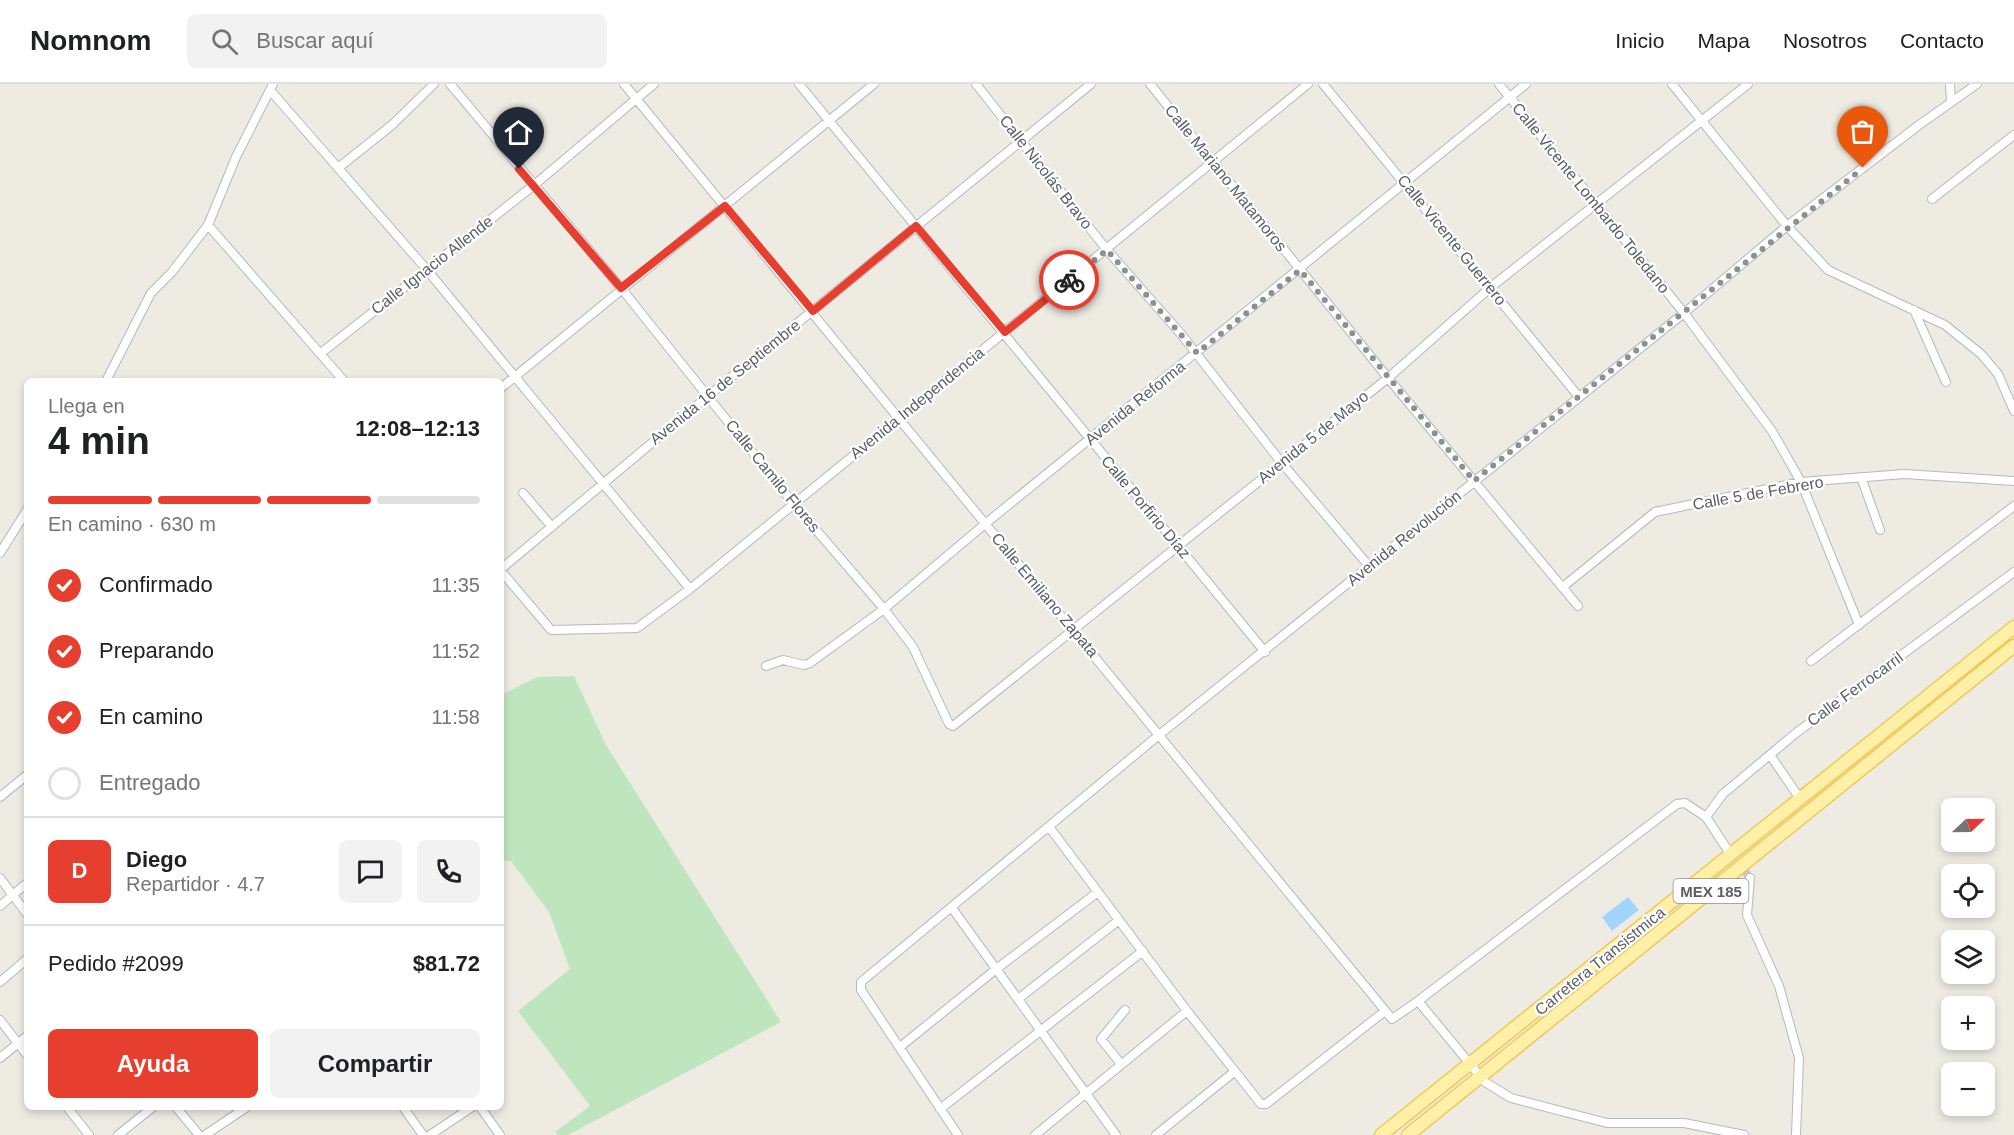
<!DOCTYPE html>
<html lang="es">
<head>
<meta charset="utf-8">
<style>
	:root { --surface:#fff; --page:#f2f2f2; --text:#202124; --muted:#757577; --line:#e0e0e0; --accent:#e73f2f }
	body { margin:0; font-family:Arial,sans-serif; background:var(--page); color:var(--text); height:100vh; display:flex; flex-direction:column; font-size:22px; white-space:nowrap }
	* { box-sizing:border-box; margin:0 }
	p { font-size:20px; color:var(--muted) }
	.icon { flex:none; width:33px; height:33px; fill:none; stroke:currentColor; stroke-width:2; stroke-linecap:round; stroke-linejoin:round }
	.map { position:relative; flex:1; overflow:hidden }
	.details { position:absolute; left:24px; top:294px; width:480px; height:732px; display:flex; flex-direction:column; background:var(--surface); border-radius:9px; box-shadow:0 3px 9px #0003 }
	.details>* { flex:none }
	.needle { width:39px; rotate:68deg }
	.controls { position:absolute; left:1941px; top:714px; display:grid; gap:12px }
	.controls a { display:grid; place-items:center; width:54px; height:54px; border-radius:9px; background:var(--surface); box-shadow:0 3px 9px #0003; font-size:30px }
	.pin { position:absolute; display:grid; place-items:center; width:51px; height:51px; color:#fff; margin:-62px -26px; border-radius:50% 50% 50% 0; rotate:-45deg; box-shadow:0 0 6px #0007 }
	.pin .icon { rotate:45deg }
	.courier { position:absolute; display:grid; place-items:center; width:60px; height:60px; margin:-30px; border:4px solid #e73f2f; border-radius:50%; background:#fff; color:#222; box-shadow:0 2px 8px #0007 }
	.head em { font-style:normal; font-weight:700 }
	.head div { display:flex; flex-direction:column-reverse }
	.head { display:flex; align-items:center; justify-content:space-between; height:102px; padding:0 24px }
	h1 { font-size:39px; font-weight:700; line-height:45px }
	.bar { display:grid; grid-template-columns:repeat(4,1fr); gap:9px 6px; align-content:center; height:72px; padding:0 24px }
	.bar i { height:8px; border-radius:4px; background:var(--line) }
	.bar .current { background:var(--accent) }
	.bar p { grid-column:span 4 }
	.line { display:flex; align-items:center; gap:15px; padding:0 24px; border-top:2px solid var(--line) }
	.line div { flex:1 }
	.round { display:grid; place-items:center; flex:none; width:63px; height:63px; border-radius:9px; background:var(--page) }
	ol { padding:0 24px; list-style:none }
	li { display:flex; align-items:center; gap:18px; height:66px }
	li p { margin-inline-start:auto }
	li .icon { padding:6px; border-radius:50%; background:var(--accent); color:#fff; stroke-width:4 }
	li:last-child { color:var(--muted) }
	li i { width:33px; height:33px; border:3px solid var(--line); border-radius:50% }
	.action { display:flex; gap:12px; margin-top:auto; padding:12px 24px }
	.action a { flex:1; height:69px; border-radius:9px; background:var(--accent); color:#fff; font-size:24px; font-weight:700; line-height:69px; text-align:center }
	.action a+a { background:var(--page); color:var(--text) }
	header { display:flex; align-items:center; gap:36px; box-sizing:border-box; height:84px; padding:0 30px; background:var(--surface); border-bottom:2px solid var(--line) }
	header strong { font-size:28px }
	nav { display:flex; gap:33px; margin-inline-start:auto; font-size:21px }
	.search { width:420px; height:54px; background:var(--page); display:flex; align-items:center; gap:15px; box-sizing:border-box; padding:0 21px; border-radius:9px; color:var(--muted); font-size:22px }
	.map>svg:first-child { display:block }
</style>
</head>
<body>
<header>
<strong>Nomnom</strong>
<div class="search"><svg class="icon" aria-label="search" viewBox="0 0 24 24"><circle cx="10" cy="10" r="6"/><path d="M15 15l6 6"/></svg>Buscar aquí</div>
<nav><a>Inicio</a><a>Mapa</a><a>Nosotros</a><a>Contacto</a></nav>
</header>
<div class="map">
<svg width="2014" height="1051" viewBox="0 0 2014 1051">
	<rect width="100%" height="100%" fill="#eeebe3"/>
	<path fill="#bfe5bf" d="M574 592 606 661 781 938 568 1051H558L555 1048 590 1022 518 927 570 885 549 828 511 777 501 776V611L537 593Z"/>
	<path fill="#a2d5fe" d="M1628 813 1639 826 1612 847 1602 833Z"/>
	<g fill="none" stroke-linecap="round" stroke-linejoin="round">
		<path stroke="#c9c8c3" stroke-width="8" stroke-dasharray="8 4" stroke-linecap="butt" d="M1730 769 1750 794"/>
		<defs>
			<path id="minor" d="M450 0 621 204 793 419 884 525 913 563 949 640 953 642 1388 294 1491 203 1748 0
				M624 0 1392 935 1418 917 1485 998 1511 1014 1607 1039H1684L1744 1051
				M799 0 1265 568
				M976 0 1107 166 1181 250 1281 378 1369 482
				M1150 0 1388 294 1578 522
				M1323 0 1579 313
				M1499 0 1684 229 1772 347 1801 398 1859 541
				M1672 0 1787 142 1828 186 1945 241 1981 270 1998 290 2014 327
				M1950 0 1951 18
				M270 6 427 186 690 505
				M338 84 392 41 434 0
				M1932 115 2014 51
				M208 141 344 297
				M1914 226 1946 298
				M321 269 533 102 654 0
				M106 297 151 209 172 188 208 141 236 73 273 0
				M501 304 874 0
				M1861 393 1880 446
				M523 409 552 443
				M0 469 27 426
				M501 485 708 312 1091 0
				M501 487 551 546 637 544 690 505 1308 0
				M1564 502 1655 428 1801 398 1904 390 2014 397
				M1811 577 2014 422
				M766 582 783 576 804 581 810 579 884 525 985 440 1526 0
				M1770 671 1801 716
				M0 713 27 691
				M1706 733 1723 710 1796 649 2014 488
				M1050 744 1187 927 1261 1020H1266L1385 927
				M0 794 27 830
				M1750 794 1747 831 1779 902 1799 974 1796 1051
				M0 822 27 799
				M952 824 1116 1051
				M0 898 27 875
				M1018 915 1119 836
				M1418 917 1677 720 1685 719 1706 733 1727 765
				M0 936 27 971
				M900 963 995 886 1098 808
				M0 974 27 952
				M1121 980 1101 955 1125 926
				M67 1023 89 1051
				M176 1023 199 1051
				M403 1023 423 1051
				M480 1023 500 1051
				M940 1025 1143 867
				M118 1051 153 1023
				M205 1051 247 1023
				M430 1051 472 1023
				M958 1051 861 906V898L1159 651 1684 229 1787 142 1919 41 1977 0
				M1035 1051 1187 927
				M1156 1051 1234 988"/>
			<path id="primary" d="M1381 1051 2014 543
				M1408 1051 2014 562"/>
		</defs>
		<use href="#minor" stroke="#b5b8bd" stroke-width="10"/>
		<use href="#primary" stroke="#f0c759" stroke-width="15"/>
		<use href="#minor" stroke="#fff" stroke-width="8"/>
		<use href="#primary" stroke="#fef1a7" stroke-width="12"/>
	</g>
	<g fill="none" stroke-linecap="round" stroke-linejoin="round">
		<path stroke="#8e9090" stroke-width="6" stroke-dasharray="0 10.8" d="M1069 196 1107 166 1197 269 1300 186 1474 397 1863 84"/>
		<path stroke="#e73f2f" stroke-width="8" d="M519 85 621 204 725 122 813 227 916 142 1005 248 1069 196"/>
	</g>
	<g text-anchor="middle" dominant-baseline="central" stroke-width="4.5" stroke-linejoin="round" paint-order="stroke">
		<rect fill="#fff" stroke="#8c8f92" stroke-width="1.5" x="1673.5" y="795" width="75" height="24" rx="4.5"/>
		<g font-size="15" font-weight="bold" fill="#5b5f63">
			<text x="1711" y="807">MEX 185</text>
		</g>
		<g font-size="16" fill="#5b5f63" stroke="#fff">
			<text transform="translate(1046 88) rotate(52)">Calle Nicolás Bravo</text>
			<text transform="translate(1226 94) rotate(51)">Calle Mariano Matamoros</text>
			<text transform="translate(1591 114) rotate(51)">Calle Vicente Lombardo Toledano</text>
			<text transform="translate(1452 156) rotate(51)">Calle Vicente Guerrero</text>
			<text transform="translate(432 181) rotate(-38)">Calle Ignacio Allende</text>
			<text transform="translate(725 298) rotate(-39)">Avenida 16 de Septiembre</text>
			<text transform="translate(917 319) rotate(-39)">Avenida Independencia</text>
			<text transform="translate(1135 319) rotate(-39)">Avenida Reforma</text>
			<text transform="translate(1313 353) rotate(-39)">Avenida 5 de Mayo</text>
			<text transform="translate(773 392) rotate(51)">Calle Camilo Flores</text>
			<text transform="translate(1758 409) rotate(-10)">Calle 5 de Febrero</text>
			<text transform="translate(1146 423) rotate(50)">Calle Porfirio Díaz</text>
			<text transform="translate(1404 454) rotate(-39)">Avenida Revolución</text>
			<text transform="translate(1045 511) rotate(50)">Calle Emiliano Zapata</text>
			<text transform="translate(1855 605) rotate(-36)">Calle Ferrocarril</text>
			<text transform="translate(1600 877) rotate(-39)">Carretera Transistmica</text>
		</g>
	</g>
</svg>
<div class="controls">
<a><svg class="needle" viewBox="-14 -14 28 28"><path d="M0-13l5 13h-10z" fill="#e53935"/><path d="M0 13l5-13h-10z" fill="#757577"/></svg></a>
<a><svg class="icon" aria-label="locate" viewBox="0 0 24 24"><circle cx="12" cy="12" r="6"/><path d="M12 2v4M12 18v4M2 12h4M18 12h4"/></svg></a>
<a><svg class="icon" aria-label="layers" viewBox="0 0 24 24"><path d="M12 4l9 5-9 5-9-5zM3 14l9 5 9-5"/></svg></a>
<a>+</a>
<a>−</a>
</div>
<div class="pin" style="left:1863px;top:84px;background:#ea580c"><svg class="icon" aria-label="bag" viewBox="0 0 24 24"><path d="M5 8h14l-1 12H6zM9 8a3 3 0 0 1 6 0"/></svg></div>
<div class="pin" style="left:519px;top:85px;background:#1f2937"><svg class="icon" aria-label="home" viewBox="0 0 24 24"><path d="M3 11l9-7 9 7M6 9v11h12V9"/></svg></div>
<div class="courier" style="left:1069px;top:196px"><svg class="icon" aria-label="bike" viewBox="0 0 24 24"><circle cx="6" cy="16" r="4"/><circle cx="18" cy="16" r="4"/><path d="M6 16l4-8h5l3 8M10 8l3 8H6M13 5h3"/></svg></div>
<section class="details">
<div class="head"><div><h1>4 min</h1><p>Llega en</p></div><em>12:08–12:13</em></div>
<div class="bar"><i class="current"></i><i class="current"></i><i class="current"></i><i></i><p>En camino · 630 m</p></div>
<ol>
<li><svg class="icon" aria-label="check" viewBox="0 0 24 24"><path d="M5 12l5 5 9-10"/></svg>Confirmado<p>11:35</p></li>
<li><svg class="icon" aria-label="check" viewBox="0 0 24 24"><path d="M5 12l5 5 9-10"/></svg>Preparando<p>11:52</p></li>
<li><svg class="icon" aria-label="check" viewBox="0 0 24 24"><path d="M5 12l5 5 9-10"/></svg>En camino<p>11:58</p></li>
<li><i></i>Entregado</li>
</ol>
<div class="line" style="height:108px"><b class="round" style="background:var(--accent);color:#fff">D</b><div><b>Diego</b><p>Repartidor · 4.7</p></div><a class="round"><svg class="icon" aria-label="chat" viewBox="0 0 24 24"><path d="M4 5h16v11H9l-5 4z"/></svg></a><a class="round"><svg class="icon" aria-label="phone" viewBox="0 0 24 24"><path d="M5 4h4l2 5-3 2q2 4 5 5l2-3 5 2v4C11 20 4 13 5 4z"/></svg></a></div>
<div class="line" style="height:78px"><div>Pedido #2099</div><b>$81.72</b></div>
<div class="action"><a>Ayuda</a><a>Compartir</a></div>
</section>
</div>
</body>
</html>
